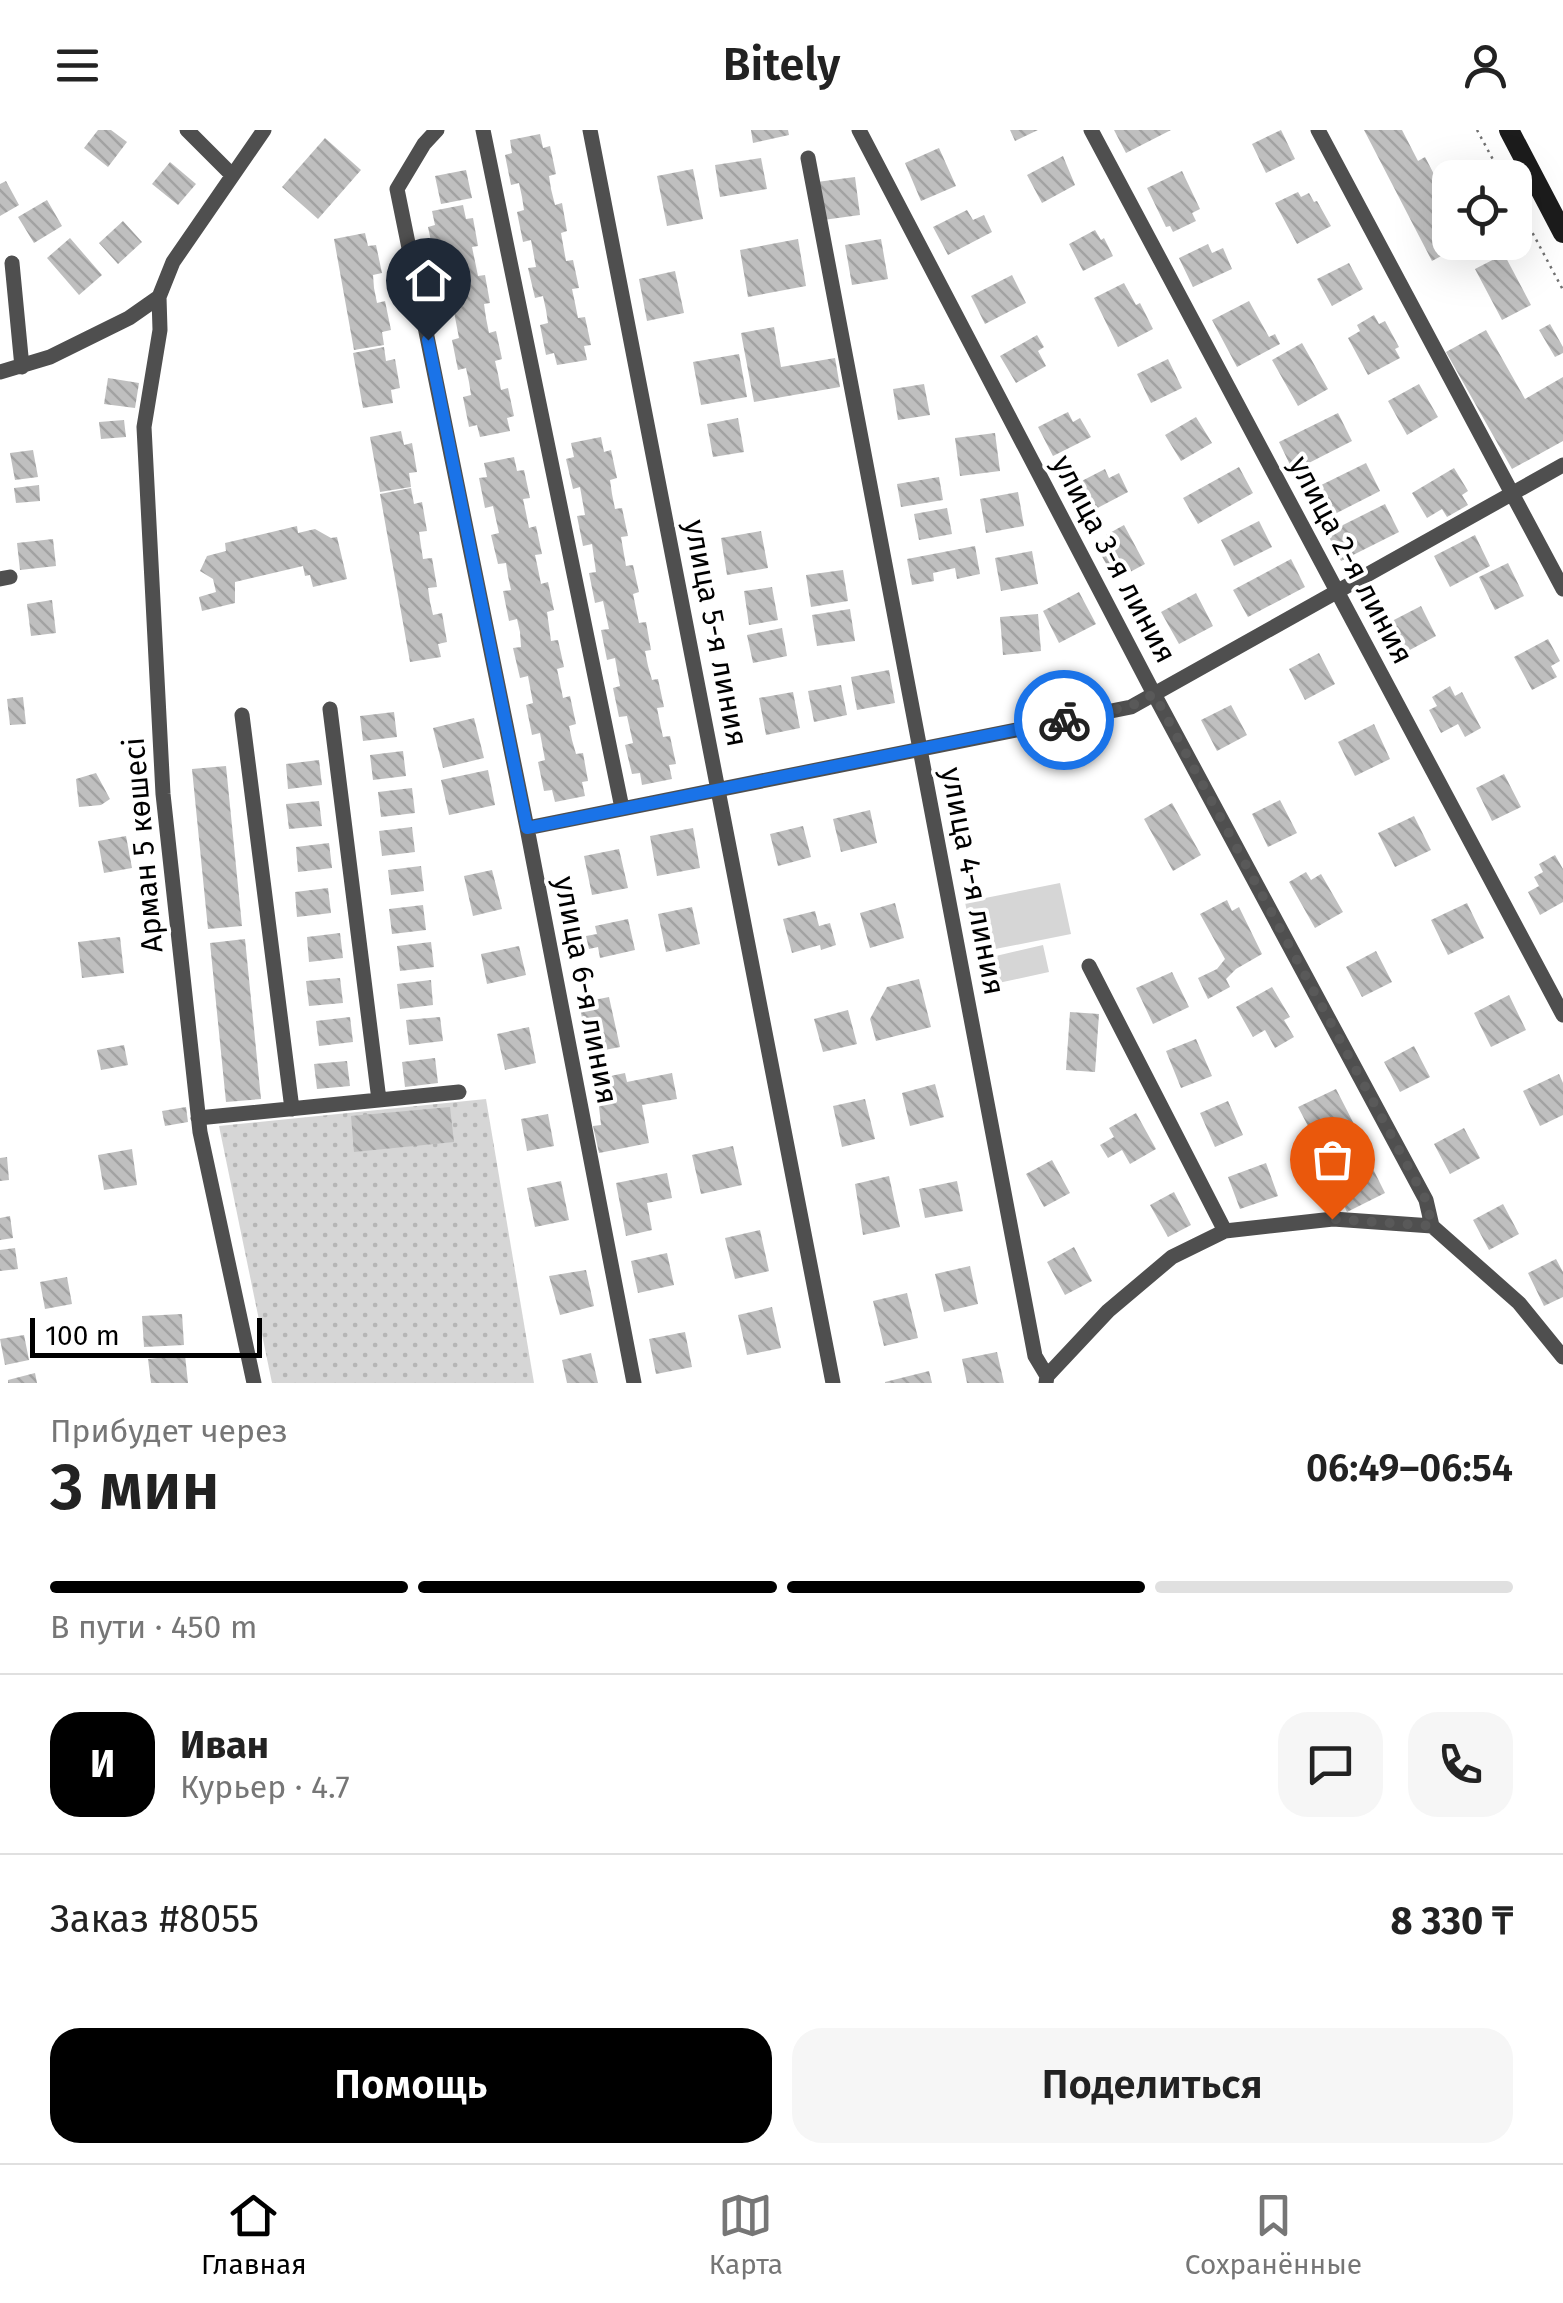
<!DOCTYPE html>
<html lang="ru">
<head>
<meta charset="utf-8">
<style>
	:root { --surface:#fff; --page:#f6f6f6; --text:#222; --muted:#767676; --line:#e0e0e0; --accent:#000 }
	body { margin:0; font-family:"Fira Sans",sans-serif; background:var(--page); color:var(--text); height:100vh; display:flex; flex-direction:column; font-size:38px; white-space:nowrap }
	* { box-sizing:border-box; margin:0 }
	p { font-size:32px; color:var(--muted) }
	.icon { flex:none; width:55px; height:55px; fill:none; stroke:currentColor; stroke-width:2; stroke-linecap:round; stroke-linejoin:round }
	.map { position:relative; height:1253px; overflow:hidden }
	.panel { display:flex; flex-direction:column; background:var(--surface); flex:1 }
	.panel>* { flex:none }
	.fabs { position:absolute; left:1432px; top:30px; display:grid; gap:20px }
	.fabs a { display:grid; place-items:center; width:100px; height:100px; border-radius:20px; background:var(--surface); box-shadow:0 10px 40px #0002; font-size:50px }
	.scale { position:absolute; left:30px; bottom:25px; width:232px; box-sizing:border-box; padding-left:10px; border:5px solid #000; border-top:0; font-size:28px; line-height:35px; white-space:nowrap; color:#000; -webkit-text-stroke:8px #fff; paint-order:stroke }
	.pin { position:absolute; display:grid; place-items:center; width:85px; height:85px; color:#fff; margin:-102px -42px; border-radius:50% 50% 50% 0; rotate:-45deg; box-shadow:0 0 10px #0007 }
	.pin .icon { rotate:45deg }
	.courier { position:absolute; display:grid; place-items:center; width:100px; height:100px; margin:-50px; border:8px solid #1a73e8; border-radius:50%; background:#fff; color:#222; box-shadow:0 2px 12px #0007 }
	.head em { font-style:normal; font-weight:600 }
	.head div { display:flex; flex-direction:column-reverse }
	.head { display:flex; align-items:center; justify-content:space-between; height:170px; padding:0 50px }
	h1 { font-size:65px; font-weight:600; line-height:75px }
	.bar { display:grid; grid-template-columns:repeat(4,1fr); gap:15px 10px; align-content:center; height:120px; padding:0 50px }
	.bar i { height:12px; border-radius:8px; background:var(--line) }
	.bar .selected { background:var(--accent) }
	.bar p { grid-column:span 4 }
	.line { display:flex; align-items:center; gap:25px; padding:0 50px; border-top:2px solid var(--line) }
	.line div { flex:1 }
	.round { display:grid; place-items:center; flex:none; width:105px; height:105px; border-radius:30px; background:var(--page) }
	.button { display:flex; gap:20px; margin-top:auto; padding:20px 50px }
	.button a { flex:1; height:115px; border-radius:30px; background:var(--accent); color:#fff; font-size:40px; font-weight:600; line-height:115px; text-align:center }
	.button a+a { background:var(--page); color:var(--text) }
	header { display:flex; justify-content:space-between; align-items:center; height:130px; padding:0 50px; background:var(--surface); font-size:45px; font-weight:600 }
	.tabs { display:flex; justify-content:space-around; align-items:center; height:140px; border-top:2px solid var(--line); background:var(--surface); font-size:28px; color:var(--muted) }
	.tabs a { display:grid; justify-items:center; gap:5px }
	.tabs .selected { color:var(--accent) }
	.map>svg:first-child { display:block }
</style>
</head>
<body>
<header><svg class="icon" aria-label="menu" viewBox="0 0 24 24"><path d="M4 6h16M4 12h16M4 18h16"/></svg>Bitely<svg class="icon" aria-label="person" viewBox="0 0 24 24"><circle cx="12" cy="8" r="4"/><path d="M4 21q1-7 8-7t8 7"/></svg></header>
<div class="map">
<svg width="1563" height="1253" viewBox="0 0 1563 1253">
	<defs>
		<pattern id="grass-dots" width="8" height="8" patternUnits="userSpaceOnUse" patternTransform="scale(2.5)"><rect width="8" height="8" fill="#d6d6d6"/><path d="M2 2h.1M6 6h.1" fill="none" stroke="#b6b6b6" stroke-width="1.8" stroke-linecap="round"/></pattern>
		<pattern id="building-back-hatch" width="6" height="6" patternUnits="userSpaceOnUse" patternTransform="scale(2.5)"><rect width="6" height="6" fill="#bfbfbf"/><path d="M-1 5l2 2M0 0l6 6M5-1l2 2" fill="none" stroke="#a2a2a2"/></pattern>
	</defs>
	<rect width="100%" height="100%" fill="#fff"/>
	<path fill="url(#grass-dots)" d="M486 969 534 1253H272L219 996Z"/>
	<path fill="#d6d6d6" d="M1060 753 1071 804 975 823 965 772Z
		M1043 815 1049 842 989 855 983 829Z"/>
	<path fill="url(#building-back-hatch)" d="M98 0H111L127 12 108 37 84 18Z
		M751 0H788L789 5 753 13Z
		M1010 0H1038L1015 11Z
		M1114 0H1171L1126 23Z
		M1281 0 1295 29 1266 43 1252 14Z
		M1364 0H1402L1418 31 1425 27 1449 73 1443 76 1450 89V112H1467L1432 131Z
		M540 4 543 18 550 16 556 44 549 46 551 59 555 75 562 73 567 101 561 103 566 131 573 130 579 158 572 159 575 173 578 188 585 187 591 215 584 216 587 230 557 235 554 223 546 225 540 195 548 193 546 180 543 166 535 168 528 138 536 137 531 110 523 112 517 82 524 80 522 67 519 53 511 55 505 25 512 23 510 10Z
		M325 8 361 40 318 89 282 57Z
		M939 18 956 56 921 71 905 33Z
		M1063 26 1075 55 1042 73 1027 45Z
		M761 28 767 59 720 67 715 35Z
		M170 32 196 54 178 75 152 54Z
		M693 39 703 89 667 96 657 46Z
		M466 40 472 68 441 74 435 46Z
		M1182 41 1200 79 1192 83 1196 91 1173 102 1170 96 1166 97 1147 58Z
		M855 47 860 85 823 90 817 52Z
		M6 51 19 75 0 86V54Z
		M1298 62 1301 67 1309 63 1314 72 1317 71 1331 96 1297 114 1275 73Z
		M47 70 62 96 34 113 18 87Z
		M463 75 466 89 473 88 478 116 472 117 478 146 485 145 490 173 484 174 486 188 489 203 496 201 502 229 495 231 498 244 501 260 508 258 514 286 507 288 510 301 480 307 477 295 469 297 463 267 471 265 469 252 466 238 458 240 452 210 459 208 454 182 446 183 440 154 447 152 445 138 442 125 434 126 428 97 435 95 432 81Z
		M967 80 973 90 984 85 992 102 948 125 933 97Z
		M123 91 142 112 118 134 99 113Z
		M1095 100 1101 110 1104 108 1113 126 1083 141 1069 114Z
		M365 103 368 116 376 115 382 143 373 145 374 158 377 173 385 171 391 200 382 202 384 215 354 220 334 109Z
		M70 108 102 145 79 165 47 128Z
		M798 109 806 156 748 167 740 120Z
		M881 109 888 149 852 155 845 115Z
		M1208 114 1212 123 1223 118 1232 139 1193 157 1179 128Z
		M1504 124 1531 175 1502 190 1475 139Z
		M1349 133 1363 159 1332 176 1317 149Z
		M675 141 684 183 647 191 639 149Z
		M1012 145 1026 173 985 194 971 166Z
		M1124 153 1136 175 1140 173 1153 199 1118 217 1094 168Z
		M1249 171 1269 207 1275 204 1280 214 1237 237 1212 190Z
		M1374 185 1379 194 1385 191 1399 217 1395 219 1400 228 1368 245 1348 208 1360 201 1357 195Z
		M1550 194 1563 217V223L1555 227 1539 200Z
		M774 197 781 237 835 228 840 257 754 272 741 203Z
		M1486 200 1525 269 1563 247V311L1512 339 1446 222Z
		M1037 205 1044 217 1038 221 1046 236 1016 253 1000 226Z
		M1302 213 1328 259 1298 276 1272 230Z
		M384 217 386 231 395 229 400 258 391 260 393 273 363 278 353 223Z
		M739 224 747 267 701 275 693 232Z
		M1168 229 1182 258 1151 273 1137 244Z
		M108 248 139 253 135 278 104 274Z
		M924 254 930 285 898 290 893 259Z
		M1419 254 1438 287 1407 305 1388 271Z
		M1068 282 1073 292 1080 288 1091 307 1053 326 1038 297Z
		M1338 283 1352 311 1293 341 1279 312Z
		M1196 287 1212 313 1181 331 1165 305Z
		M738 288 744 322 713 327 707 294Z
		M124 290 126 307 101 309 99 292Z
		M401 301 404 315 412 313 417 342 409 343 411 357 380 362 370 307Z
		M995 303 1000 341 960 346 955 308Z
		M601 307 604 322 611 320 617 348 610 350 612 364 615 379 622 378 628 406 621 407 626 436 633 435 639 462 633 464 639 493 646 492 651 520 645 521 648 536 652 550 658 549 664 577 657 578 660 593 663 607 670 606 676 634 669 635 672 649 642 655 640 643 632 644 625 615 633 613 627 586 619 587 613 558 620 556 615 528 607 530 601 500 609 499 603 471 595 473 589 443 596 442 592 414 583 416 577 386 585 385 580 357 573 359 566 329 574 327 571 313Z
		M33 320 38 347 15 350 10 323Z
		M514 327 517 341 524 340 530 368 523 369 526 383 529 398 536 396 542 424 535 425 538 439 541 454 548 452 554 480 547 482 551 511 558 510 564 537 557 539 560 553 563 568 570 566 576 594 569 596 572 610 576 624 583 623 588 651 582 652 585 666 555 672 552 660 544 661 538 632 545 630 540 603 532 605 526 575 533 573 528 546 520 548 513 518 521 517 520 502 517 489 509 491 503 461 511 460 508 446 506 433 498 434 491 405 499 403 493 376 485 378 479 348 487 347 484 333Z
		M1366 333 1380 361 1321 391 1307 362Z
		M1239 337 1253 363 1198 394 1183 368Z
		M1454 338 1468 361 1462 365 1468 375 1447 387 1442 379 1427 388 1412 363Z
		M1105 339 1109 348 1119 343 1128 362 1086 384 1072 356Z
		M939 347 943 370 901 377 897 354Z
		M39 355 40 371 16 373 14 358Z
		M411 358 414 374 422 372 427 401 419 402 421 416 423 429 432 428 437 457 428 458 430 472 433 485 442 483 447 512 438 514 441 527 410 532 380 364Z
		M1018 362 1024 396 986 403 980 369Z
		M1385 374 1399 402 1341 431 1327 403Z
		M947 378 952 404 919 410 914 384Z
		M1259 391 1272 417 1234 436 1221 410Z
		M1124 395 1145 434 1115 450 1099 421 1111 415 1106 405Z
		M297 396 298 403 315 399 331 408 337 407 347 449 313 457 310 445 305 446 303 436 235 452V473L202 481 199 467 216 462 213 449 200 441 207 426 226 421 225 413Z
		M761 401 768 438 727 445 721 408Z
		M1475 405 1490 436 1450 457 1434 426Z
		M53 409 56 436 20 440 17 413Z
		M975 416 980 444 957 449 955 438 933 443 934 451 912 455 907 429Z
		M1032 421 1038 454 1001 461 995 428Z
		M1291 429 1305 457 1248 487 1233 460Z
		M1508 433 1524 466 1495 480 1479 447Z
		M843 440 848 471 811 477 806 445Z
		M772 457 778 490 749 495 744 461Z
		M1079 462 1096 494 1059 513 1043 481Z
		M1196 463 1213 496 1179 514 1161 482Z
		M52 470 56 503 31 506 27 474Z
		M1421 476 1436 506 1406 522 1390 492Z
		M850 479 855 511 817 516 812 485Z
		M1038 484 1041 521 1003 525 1000 487Z
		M782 498 787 526 753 533 747 505Z
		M1548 509 1560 531 1551 536 1557 547 1532 560 1514 527Z
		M1319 523 1335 554 1305 570 1289 539Z
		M889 540 895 573 857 580 851 547Z
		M841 555 847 585 814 592 808 561Z
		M1450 556 1455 566 1462 562 1481 598 1465 607 1458 594 1441 603 1429 580 1437 576 1432 567Z
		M793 562 800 598 766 605 759 568Z
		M23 567 26 594 10 595 7 569Z
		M1231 575 1247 605 1217 621 1201 590Z
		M394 582 397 607 363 611 360 586Z
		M474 588 484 628 443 638 433 598Z
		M1374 594 1390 629 1355 646 1338 612Z
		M403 621 406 646 373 650 370 625Z
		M319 630 322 655 288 659 286 634Z
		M226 636 242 796 208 799 192 639Z
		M488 640 495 675 449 685 441 650Z
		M96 643 110 669 101 675 79 677 76 649Z
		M1504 644 1521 677 1492 691 1476 658Z
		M412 658 415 683 381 687 378 662Z
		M1280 670 1297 703 1268 717 1252 684Z
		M319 671 322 696 289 699 286 674Z
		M1172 673 1201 725 1173 741 1144 689Z
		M870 680 877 713 841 722 833 689Z
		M1414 686 1431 720 1395 737 1378 703Z
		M803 696 811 727 778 736 770 704Z
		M412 697 415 722 382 726 379 701Z
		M693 698 700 738 657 746 650 706Z
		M126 706 132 738 104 743 98 711Z
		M329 713 332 738 298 742 296 717Z
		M619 719 628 758 592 765 584 726Z
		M1555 725 1563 739V772L1540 785 1528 762 1539 756 1534 747 1543 742 1539 734Z
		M421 736 424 761 391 765 388 740Z
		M492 740 502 779 473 786 464 746Z
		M1306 742 1311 750 1321 744 1343 782 1315 798 1289 752Z
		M328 758 331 783 297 787 295 762Z
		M1227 770 1232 781 1239 777 1262 824 1236 839 1226 849 1230 857 1208 869 1198 848 1217 839 1225 829 1200 784Z
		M895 773 904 808 870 818 860 783Z
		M1467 773 1484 808 1448 825 1431 790Z
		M423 775 426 800 392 804 389 779Z
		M692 777 700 814 666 822 658 784Z
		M815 781 819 796 830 793 836 815 821 820 820 815 792 823 783 789Z
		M628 789 635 820 600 828 598 817 589 819 586 806 597 804 595 796Z
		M340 803 343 828 309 832 307 807Z
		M120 807 124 843 82 848 78 812Z
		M245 809 261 969 226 972 210 813Z
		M431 812 434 837 400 841 397 816Z
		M519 816 526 845 487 854 481 824Z
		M1376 821 1392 852 1362 867 1346 837Z
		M1172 842 1189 877 1153 894 1136 858Z
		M340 848 343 873 309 876 306 851Z
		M919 849 931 897 876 911 870 889 887 857Z
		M431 850 433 875 400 879 397 854Z
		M1272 857 1290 887 1284 890 1294 907 1275 918 1265 900 1253 907 1236 877Z
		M1509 865 1526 900 1491 917 1474 883Z
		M609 867 620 917 589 923 579 873Z
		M848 880 857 914 823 922 814 889Z
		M1070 882 1099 884 1095 942 1066 940Z
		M350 887 353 912 319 916 316 891Z
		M440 887 443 911 409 915 406 890Z
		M529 897 536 933 505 940 497 904Z
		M1196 909 1212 946 1181 958 1166 921Z
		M124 915 128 935 101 940 97 920Z
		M1414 916 1430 947 1400 962 1384 932Z
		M435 928 438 953 405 957 402 932Z
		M347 931 350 956 317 959 314 934Z
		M625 943 627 952 672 943 677 969 642 975 649 1013 599 1023 593 996 601 995 596 949Z
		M1559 944 1563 953V985L1540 996 1523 961Z
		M935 954 944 987 910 996 902 963Z
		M1336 959 1354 994 1317 1013 1298 977Z
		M865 969 875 1009 842 1017 833 976Z
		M1228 971 1243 1005 1215 1017 1200 983Z
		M186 977 188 992 165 996 162 981Z
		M450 977 454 1012 354 1022 351 986Z
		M1136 983 1156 1019 1130 1034 1122 1020 1108 1028 1100 1015 1114 1007 1109 998Z
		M548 984 554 1016 527 1021 521 989Z
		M1464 998 1480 1028 1450 1044 1434 1014Z
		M733 1016 742 1055 701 1064 692 1025Z
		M132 1019 137 1055 104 1060 98 1025Z
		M7 1027 9 1050 0 1051V1028Z
		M1368 1029 1385 1063 1347 1082 1330 1047Z
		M1052 1030 1070 1063 1044 1077 1026 1044Z
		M1266 1033 1278 1066 1240 1079 1228 1047Z
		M667 1043 672 1068 647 1073 652 1100 626 1106 616 1053Z
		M889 1046 900 1097 863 1105 855 1054Z
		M561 1051 569 1090 535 1097 527 1058Z
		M957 1051 963 1081 925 1088 919 1059Z
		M1174 1062 1191 1095 1168 1107 1150 1075Z
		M1503 1074 1519 1104 1489 1120 1473 1090Z
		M10 1086 13 1108 0 1110V1088Z
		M760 1100 769 1141 735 1149 725 1108Z
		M1074 1117 1092 1151 1065 1165 1047 1132Z
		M15 1118 18 1139 0 1141V1120Z
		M667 1123 674 1155 638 1163 631 1131Z
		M1556 1129 1563 1142V1167L1544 1176 1528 1143Z
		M970 1136 978 1174 944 1182 935 1144Z
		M586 1140 594 1176 560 1185 549 1146Z
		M67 1147 72 1174 45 1179 40 1152Z
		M907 1163 918 1208 884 1216 873 1171Z
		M772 1177 781 1218 747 1225 738 1185Z
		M182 1184 184 1215 144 1217 142 1186Z
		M685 1202 692 1237 656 1244 649 1209Z
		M24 1205 29 1230 5 1235 0 1209Z
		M997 1222 1004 1253H967L962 1229Z
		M591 1223 598 1253H567L562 1230Z
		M185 1225 188 1253H151L148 1229Z
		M929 1241 932 1253H885V1252Z
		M35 1243 37 1253H8V1250Z"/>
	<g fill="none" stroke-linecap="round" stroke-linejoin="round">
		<path stroke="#717171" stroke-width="2.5" stroke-dasharray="2.5 5" stroke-linecap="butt" d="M1477 0 1503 48
			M1515 70 1563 160"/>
		<path stroke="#4f4f4f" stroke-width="15" d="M187 0 232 45
			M437 0 424 14 397 59 527 698 634 1253
			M483 0 622 678
			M590 0 833 1253
			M859 0 1154 564 1426 1070 1432 1096
			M1091 0 1563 885
			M1318 0 1563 459
			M808 28 1035 1226 1047 1246
			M12 133 22 237
			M159 167 160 200 144 297 163 664 200 1002 254 1253
			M0 242 50 227 129 188 159 167 173 132 264 0
			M0 449 10 447
			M330 579 379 970
			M242 585 292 979
			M527 698 1131 577 1563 335
			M1089 836 1225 1101
			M198 988 459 962
			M1046 1253 1047 1246 1108 1181 1172 1127 1225 1101 1333 1089 1432 1096 1519 1173 1563 1227"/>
		<path stroke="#1c1c1c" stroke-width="20" d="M1509 0 1563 103"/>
	</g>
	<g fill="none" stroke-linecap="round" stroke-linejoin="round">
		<path stroke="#595959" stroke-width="10" stroke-dasharray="0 18" d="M1064 590 1131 576 1154 564 1426 1070 1432 1096 1332 1089"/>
		<path stroke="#1a73e8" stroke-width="12" d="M428 210 527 698 1064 590"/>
	</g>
	<g text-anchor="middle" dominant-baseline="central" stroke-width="8" stroke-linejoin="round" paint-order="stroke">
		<g font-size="30" fill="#000" stroke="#fff">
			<text transform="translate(1114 429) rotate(62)">улица 3-я линия</text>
			<text transform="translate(1351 430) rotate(62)">улица 2-я линия</text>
			<text transform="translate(716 503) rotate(79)">улица 5-я линия</text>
			<text transform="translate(143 715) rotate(-95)">Арман 5 көшесі</text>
			<text transform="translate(973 751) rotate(79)">улица 4-я линия</text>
			<text transform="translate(586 860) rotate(79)">улица 6-я линия</text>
		</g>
	</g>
</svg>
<div class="fabs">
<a><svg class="icon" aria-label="locate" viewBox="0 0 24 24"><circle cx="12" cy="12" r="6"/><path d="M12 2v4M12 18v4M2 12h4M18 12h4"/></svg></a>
</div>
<div class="scale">100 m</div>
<div class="pin" style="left:1332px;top:1089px;background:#ea580c"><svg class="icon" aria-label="bag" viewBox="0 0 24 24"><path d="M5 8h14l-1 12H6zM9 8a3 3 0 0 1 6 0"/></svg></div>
<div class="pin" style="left:428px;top:210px;background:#1f2937"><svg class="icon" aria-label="home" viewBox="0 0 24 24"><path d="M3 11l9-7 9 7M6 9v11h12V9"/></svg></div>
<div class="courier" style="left:1064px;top:590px"><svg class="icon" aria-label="bike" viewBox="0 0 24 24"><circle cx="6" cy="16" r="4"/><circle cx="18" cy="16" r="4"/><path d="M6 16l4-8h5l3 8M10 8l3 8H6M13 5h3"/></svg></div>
</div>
<section class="panel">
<div class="head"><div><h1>3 мин</h1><p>Прибудет через</p></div><em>06:49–06:54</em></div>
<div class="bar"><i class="selected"></i><i class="selected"></i><i class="selected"></i><i></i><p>В пути · 450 m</p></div>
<div class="line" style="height:180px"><b class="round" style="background:var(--accent);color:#fff">И</b><div><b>Иван</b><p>Курьер · 4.7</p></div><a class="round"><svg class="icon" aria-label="chat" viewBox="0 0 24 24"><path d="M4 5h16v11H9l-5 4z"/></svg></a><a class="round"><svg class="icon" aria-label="phone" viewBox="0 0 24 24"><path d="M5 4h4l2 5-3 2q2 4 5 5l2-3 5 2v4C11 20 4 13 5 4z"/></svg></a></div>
<div class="line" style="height:130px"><div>Заказ #8055</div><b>8 330 ₸</b></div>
<div class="button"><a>Помощь</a><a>Поделиться</a></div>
</section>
<nav class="tabs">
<a class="selected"><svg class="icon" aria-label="home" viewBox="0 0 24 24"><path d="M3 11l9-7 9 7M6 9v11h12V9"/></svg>Главная</a>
<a><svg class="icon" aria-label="map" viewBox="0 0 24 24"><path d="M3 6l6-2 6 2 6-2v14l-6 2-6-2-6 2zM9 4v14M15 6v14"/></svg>Карта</a>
<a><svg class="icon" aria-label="saved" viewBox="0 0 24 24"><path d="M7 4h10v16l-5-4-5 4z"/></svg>Сохранённые</a>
</nav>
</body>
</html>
